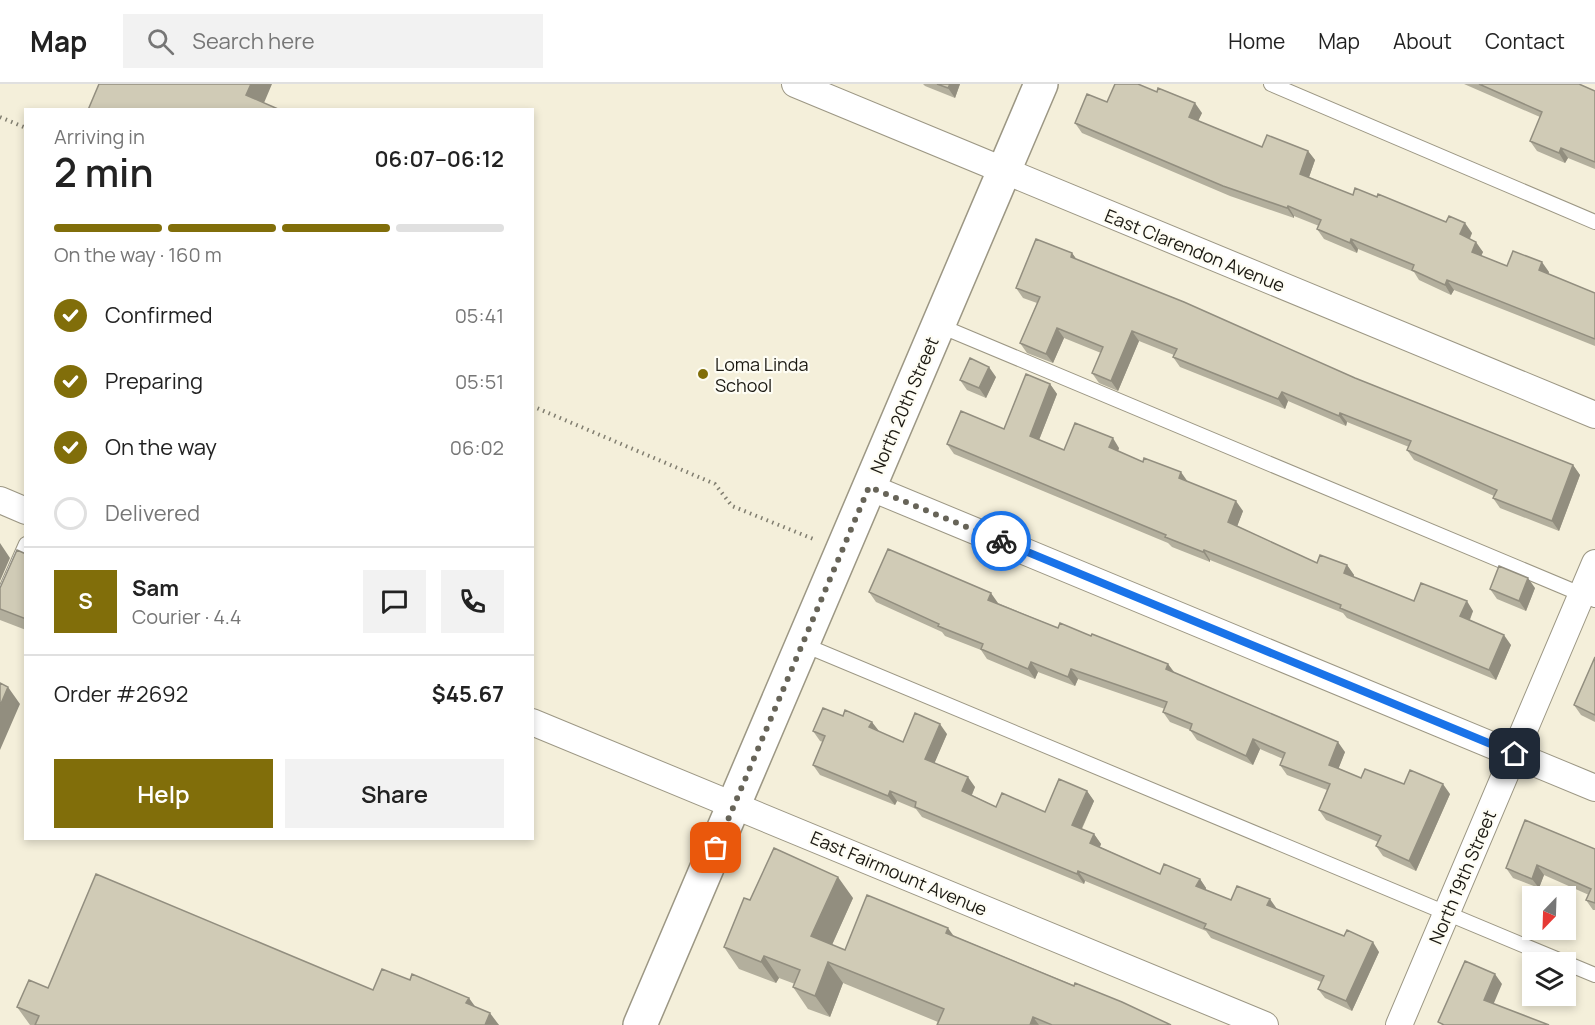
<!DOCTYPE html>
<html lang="en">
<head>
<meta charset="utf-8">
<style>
	:root { --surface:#fff; --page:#f2f2f2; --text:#222; --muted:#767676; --line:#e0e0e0; --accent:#816e0a }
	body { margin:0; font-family:Manrope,sans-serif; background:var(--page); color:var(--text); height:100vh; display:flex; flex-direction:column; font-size:22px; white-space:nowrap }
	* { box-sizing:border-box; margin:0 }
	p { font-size:20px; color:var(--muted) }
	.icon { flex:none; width:33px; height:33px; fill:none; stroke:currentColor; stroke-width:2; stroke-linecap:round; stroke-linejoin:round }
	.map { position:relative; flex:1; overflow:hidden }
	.panel { position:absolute; left:24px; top:24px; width:510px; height:732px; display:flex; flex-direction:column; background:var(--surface); border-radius:0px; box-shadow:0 3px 9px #0003 }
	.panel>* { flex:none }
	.needle { width:39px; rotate:203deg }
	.buttons { position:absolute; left:1522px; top:802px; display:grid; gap:12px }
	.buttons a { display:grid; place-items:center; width:54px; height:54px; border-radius:0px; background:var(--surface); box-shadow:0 3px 9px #0003; font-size:30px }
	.pin { position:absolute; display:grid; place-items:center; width:51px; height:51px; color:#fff; margin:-26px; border-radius:12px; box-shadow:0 3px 9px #0006 }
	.courier { position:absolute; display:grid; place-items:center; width:60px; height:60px; margin:-30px; border:4px solid #1a73e8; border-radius:50%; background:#fff; color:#222; box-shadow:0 2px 8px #0007 }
	.summary em { font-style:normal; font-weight:600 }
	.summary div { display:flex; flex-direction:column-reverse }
	.summary { display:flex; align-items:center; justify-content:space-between; height:102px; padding:0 30px }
	h1 { font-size:39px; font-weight:600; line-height:45px }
	.bar { display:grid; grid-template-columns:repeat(4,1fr); gap:9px 6px; align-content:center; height:72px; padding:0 30px }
	.bar i { height:8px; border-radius:4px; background:var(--line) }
	.bar .active { background:var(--accent) }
	.bar p { grid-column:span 4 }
	.line { display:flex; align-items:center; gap:15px; padding:0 30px; border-top:2px solid var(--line) }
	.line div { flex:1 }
	.round { display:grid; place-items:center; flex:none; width:63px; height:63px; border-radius:0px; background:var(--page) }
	ol { padding:0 30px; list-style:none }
	li { display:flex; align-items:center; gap:18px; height:66px }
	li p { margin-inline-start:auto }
	li .icon { padding:6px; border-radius:50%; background:var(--accent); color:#fff; stroke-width:4 }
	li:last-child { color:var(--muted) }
	li i { width:33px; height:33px; border:3px solid var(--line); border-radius:50% }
	.button { display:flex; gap:12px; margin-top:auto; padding:12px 30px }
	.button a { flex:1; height:69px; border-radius:0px; background:var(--accent); color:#fff; font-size:24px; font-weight:600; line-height:69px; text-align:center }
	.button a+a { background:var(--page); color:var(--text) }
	header { display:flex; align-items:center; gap:36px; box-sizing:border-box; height:84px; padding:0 30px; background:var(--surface); border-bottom:2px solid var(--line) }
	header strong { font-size:28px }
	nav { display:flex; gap:33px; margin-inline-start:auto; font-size:21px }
	.search { width:420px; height:54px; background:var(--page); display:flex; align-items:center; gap:15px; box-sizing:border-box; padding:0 21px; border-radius:0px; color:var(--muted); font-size:22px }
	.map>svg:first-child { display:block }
</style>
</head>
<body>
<header>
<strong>Map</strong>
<div class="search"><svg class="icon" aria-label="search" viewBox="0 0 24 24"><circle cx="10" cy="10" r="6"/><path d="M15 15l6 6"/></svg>Search here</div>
<nav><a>Home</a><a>Map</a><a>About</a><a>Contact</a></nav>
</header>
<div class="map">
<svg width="1595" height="941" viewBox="0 0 1595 941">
	<rect width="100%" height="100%" fill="#f4efda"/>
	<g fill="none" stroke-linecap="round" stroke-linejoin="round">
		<defs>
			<path id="service" d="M1271 0 1595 138
				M938 241 1595 516
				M0 519 26 460
				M802 560 1566 879
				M1566 879 1595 891"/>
			<path id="minor" d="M795 0 1595 331
				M869 403 1595 704
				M0 416 26 427
				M532 638 1265 941
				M1399 941 1595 479"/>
			<path id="tertiary" d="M640 941 1041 0"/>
		</defs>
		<use href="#service" stroke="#9c9784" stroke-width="16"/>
		<use href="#minor" stroke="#9c9784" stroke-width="28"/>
		<use href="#tertiary" stroke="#9c9784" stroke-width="36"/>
		<path stroke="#817e70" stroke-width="4" stroke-dasharray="1.5 4.5" stroke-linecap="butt" d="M0 33 26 44
			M532 322 715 400 732 422 816 456"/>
		<use href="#service" stroke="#fff" stroke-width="14"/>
		<use href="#minor" stroke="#fff" stroke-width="26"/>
		<use href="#tertiary" stroke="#fff" stroke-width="33"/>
	</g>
	<path fill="#b3af9d" d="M923 0H960L955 14 925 2Z
		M1464 0H1579L1595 7V85L1568 74 1565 79 1537 67 1530 57 1540 33Z
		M1107 18 1202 29 1198 37 1262 63 1308 67 1315 76 1309 93 1353 111 1472 149 1470 155 1483 168 1481 172 1507 182 1549 188 1548 190 1595 209V262L1454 206 1451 211 1419 196 1414 188 1358 165 1357 169 1324 155 1317 145 1319 142 1294 132V134L1230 112 1082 49 1075 39Z
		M1072 169 1077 176 1355 294 1573 381 1580 391 1559 447 1500 424 1493 414 1494 412 1414 376 1407 366 1409 363 1347 338 1346 342 1288 317 1285 325 1180 283 1173 273 1174 271 1139 257 1118 307 1099 299 1092 289 1101 269 1064 254 1053 279 1027 269 1020 259 1037 219 1023 214 1016 204Z
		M996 293 986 314 967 306 960 296Z
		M1050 300 1057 310 1039 356 1064 366 1119 364 1118 367 1188 398 1243 427 1237 442 1317 479 1347 481 1354 491V493L1414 517 1473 527 1470 536 1511 561 1496 596 1347 534 1343 529 1210 476V478L1172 463 1168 459 954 370 947 360 1004 345Z
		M26 470V546L0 536V525Z
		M1535 504 1526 527 1497 515 1490 505Z
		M869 508 998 519 1058 544 1091 552 1168 580 1175 589 1345 668 1338 685 1361 694 1404 700 1450 710 1416 787 1383 772 1376 762 1378 758 1326 736 1319 726 1327 706 1287 691 1280 681 1283 675 1260 665 1253 681 1197 656 1190 646 1170 638 1163 628 1165 625 1078 595 1075 602 1038 588 1035 595 987 575 981 566 945 552 942 548 876 518Z
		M1595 573V638L1581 631 1574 621Z
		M813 647 903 658 947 650 934 679 975 703 972 711 996 723 1045 728 1087 707 1094 717 1082 745 1094 750 1101 760 1100 763 1160 790 1200 795 1206 804V806L1231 816 1277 825 1379 868 1352 927 1325 914 1318 905 1321 898 1211 854 1206 847 1085 797 1084 800 922 733 916 725 897 717 895 721 820 691 813 681 823 658 820 657Z
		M1595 765V826H1593L1586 816 1589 811 1544 791 1539 804 1513 794 1506 784Z
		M853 814 832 861 845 866 954 852 1171 941H937L938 938 843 899 830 933 808 925 793 903 795 900 779 894 776 899 739 885 724 863 750 816Z
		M373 906 475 923 499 941H30L17 923Z"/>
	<path fill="#928e7f" d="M251 0H272L261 26 246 11Z
		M950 0H960L955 14 948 4Z
		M1195 19 1202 29 1195 43 1189 33Z
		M1561 64 1568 74 1565 79 1559 69Z
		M1308 67 1315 76 1307 99 1300 90Z
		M1288 122 1294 132V134L1287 124Z
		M1465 139 1472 149 1467 160 1460 150Z
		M1351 155 1358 165 1357 169 1350 159Z
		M1476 158 1483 168 1478 178 1472 168Z
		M1072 169 1079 179 1071 173Z
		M1542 178 1549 188 1546 196 1539 186Z
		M1447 196 1454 206 1451 211 1445 201Z
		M1057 244 1064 254 1053 279 1046 270Z
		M1132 247 1139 257 1118 307 1111 297Z
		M989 283 996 293 986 314 979 304Z
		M1050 300 1057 310 1037 361 1030 352Z
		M1282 308 1288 317 1285 325 1278 315Z
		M1340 329 1347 338 1346 342 1339 332Z
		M1113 354 1119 364 1116 373 1109 363Z
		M1573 381 1580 391 1559 447 1552 437Z
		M1181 388 1188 398 1179 394Z
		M1236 417 1243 427 1235 448 1228 438Z
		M0 459 10 474 0 497Z
		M1204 466 1210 476V478L1203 468Z
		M1347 481 1354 491 1351 499 1344 489Z
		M1528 494 1535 504 1526 527 1519 517Z
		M991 509 998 519 995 525 988 516Z
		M1467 517 1473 527 1467 542 1460 532Z
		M1504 551 1511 561 1496 596 1489 586Z
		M1031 578 1038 588 1035 595 1028 585Z
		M1168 580 1175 590 1166 585Z
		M1071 585 1078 595 1075 602 1068 593Z
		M8 603 20 620 0 666V622Z
		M872 638 879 647 869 643Z
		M940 640 947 650 932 685 925 675Z
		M1253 655 1260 665 1253 681 1246 672Z
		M1338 658 1345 668 1336 691 1329 681Z
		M968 693 975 703 969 717 962 707Z
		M1443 700 1450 710 1416 787 1409 777Z
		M890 707 897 717 895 721 888 712Z
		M1087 707 1094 717 1079 750 1072 741Z
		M1094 750 1101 760 1097 769 1090 759Z
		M1537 781 1544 791 1539 804 1532 795Z
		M1078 787 1085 797 1084 800 1077 790Z
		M838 793 853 814 826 874 811 852Z
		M1200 795 1206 804 1203 812 1196 802Z
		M1270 815 1277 825 1267 821Z
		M948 844 963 865 946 849Z
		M1373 858 1379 868 1352 927 1346 917Z
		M764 872 779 894 776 899 761 878Z
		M828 878 843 899 830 933 815 912Z
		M1495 890 1502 900 1491 926 1484 916Z
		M469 914 482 932 466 919Z
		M490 929 499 941H485Z
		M1033 933 1039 941H1030Z"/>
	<path fill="#d0cbb6" stroke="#928e7f" stroke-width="1.5" d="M99 0H251L246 11 278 25 88 26Z
		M937 0H950L948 4Z
		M1115 0H1138L1157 8 1158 4 1195 19 1189 33 1262 63 1267 51 1308 67 1300 90 1353 111 1355 104 1377 113 1378 110 1446 138 1449 132 1465 139 1460 150 1476 158 1472 168 1507 182 1513 167 1542 178 1539 186 1595 209V255L1447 196 1445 201 1412 186 1414 181 1351 155 1350 159 1317 145 1321 136 1288 122 1287 124 1223 102 1075 39 1087 10 1107 18Z
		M1479 0H1579L1595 7V78L1561 64 1559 69 1530 57 1542 28Z
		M1036 155 1072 169 1071 173 1184 218 1355 294 1573 381 1552 437 1493 414 1497 406 1407 366 1411 357 1340 329 1339 332 1282 308 1278 315 1173 273 1177 265 1132 247 1111 297 1092 289 1103 263 1057 244 1046 270 1020 259 1040 213 1016 204Z
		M970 274 989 283 979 304 960 296Z
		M1026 290 1050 300 1030 352 1064 366 1075 339 1113 354 1109 363 1143 378 1144 374 1181 388 1179 394 1236 417 1228 438 1317 479 1320 471 1347 481 1344 489 1414 517 1421 499 1467 517 1460 532 1504 551 1489 586 1340 524 1341 521 1204 466 1203 468 1165 453 1166 451 947 360 961 327 1004 345Z
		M888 465 991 509 988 516 1058 544 1060 539 1091 552 1092 550 1168 580 1166 585 1338 658 1329 681 1337 684 1361 694 1365 685 1404 700 1410 686 1443 700 1409 777 1376 762 1381 752 1319 726 1330 700 1280 681 1285 669 1253 655 1246 672 1190 646 1192 640 1163 628 1167 618 1071 585 1068 593 1031 578 1028 585 981 565 983 560 938 542 939 540 869 508Z
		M17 466 26 470V535L0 525V504Z
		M1499 482 1528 494 1519 517 1490 505Z
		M1595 573V631L1574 621Z
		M0 599 8 603 0 622Z
		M823 624 843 632 845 626 872 638 869 643 903 658 915 629 940 640 925 675 968 693 962 707 996 723 1002 709 1045 728 1059 695 1087 707 1072 741 1094 750 1090 759 1160 790 1164 780 1200 795 1196 802 1231 816 1237 802 1270 815 1267 821 1344 852 1347 846 1373 858 1346 917 1318 905 1324 892 1204 844 1206 840 1078 787 1077 790 915 723 916 718 890 707 888 712 813 681 825 652 813 647Z
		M1525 736 1595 765V819L1586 816 1591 805 1537 781 1532 795 1506 784Z
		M774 764 838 793 811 852 845 866 867 811 948 844 946 849 1074 902 1075 899 1122 918 1171 941H1052L1033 933 1030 941H937L944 925 828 878 815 912 793 903 800 886 764 872 761 878 724 863 744 814 750 816Z
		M96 790 373 906 382 885 410 896 412 890 469 914 466 919 490 929 485 941H35L39 932 17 923 29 896 48 904Z
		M1465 877 1495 890 1484 916 1549 941H1444L1438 938Z"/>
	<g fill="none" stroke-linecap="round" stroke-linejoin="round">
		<path stroke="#676458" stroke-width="6" stroke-dasharray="0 10.8" d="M716 764 869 403 1001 457"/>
		<path stroke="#1a73e8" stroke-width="8" d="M1001 457 1515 670"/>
	</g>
	<circle fill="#816e0a" stroke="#fefdf4" stroke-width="2" cx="703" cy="290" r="6"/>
	<g text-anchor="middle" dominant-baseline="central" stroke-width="4.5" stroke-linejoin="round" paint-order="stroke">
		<g font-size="18" fill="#1b1912" stroke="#fefdf4">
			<text transform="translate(1195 166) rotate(22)">East Clarendon Avenue</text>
			<text transform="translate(904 321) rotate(-67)">North 20th Street</text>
			<text transform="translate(899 789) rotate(23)">East Fairmount Avenue</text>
			<text transform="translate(1462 793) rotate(-67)">North 19th Street</text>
		</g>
		<g font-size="18" fill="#1b1912" stroke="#fefdf4" text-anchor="start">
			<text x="715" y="280">Loma Linda<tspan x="715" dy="21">School</tspan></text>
		</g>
	</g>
</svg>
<div class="buttons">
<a><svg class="needle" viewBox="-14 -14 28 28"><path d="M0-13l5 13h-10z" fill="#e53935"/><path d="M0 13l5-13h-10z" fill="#767676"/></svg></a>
<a><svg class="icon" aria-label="layers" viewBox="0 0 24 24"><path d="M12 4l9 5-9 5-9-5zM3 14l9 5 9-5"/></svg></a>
</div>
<div class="pin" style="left:716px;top:764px;background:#ea580c"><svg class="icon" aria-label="bag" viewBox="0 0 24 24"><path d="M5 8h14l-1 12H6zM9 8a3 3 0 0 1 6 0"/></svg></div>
<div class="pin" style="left:1515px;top:670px;background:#1f2937"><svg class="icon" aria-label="home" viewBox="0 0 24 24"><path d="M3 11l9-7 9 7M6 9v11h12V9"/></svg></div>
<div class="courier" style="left:1001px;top:457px"><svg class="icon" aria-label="bike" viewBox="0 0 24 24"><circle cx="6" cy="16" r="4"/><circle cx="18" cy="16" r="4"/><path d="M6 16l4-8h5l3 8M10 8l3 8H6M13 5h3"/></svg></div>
<section class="panel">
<div class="summary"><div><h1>2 min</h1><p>Arriving in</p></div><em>06:07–06:12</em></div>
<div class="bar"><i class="active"></i><i class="active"></i><i class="active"></i><i></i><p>On the way · 160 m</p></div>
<ol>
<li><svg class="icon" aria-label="check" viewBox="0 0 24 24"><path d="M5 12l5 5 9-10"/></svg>Confirmed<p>05:41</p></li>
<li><svg class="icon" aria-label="check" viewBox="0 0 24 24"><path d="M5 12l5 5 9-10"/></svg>Preparing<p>05:51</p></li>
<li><svg class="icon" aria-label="check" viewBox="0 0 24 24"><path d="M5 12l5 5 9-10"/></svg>On the way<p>06:02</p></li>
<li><i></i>Delivered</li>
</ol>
<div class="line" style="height:108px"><b class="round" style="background:var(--accent);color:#fff">S</b><div><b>Sam</b><p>Courier · 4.4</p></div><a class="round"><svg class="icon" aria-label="chat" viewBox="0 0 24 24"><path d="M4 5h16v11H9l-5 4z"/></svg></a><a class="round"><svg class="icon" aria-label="phone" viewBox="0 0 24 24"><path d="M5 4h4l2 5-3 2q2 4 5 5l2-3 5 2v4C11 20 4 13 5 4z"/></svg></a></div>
<div class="line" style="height:78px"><div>Order #2692</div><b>$45.67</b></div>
<div class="button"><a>Help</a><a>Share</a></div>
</section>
</div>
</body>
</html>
